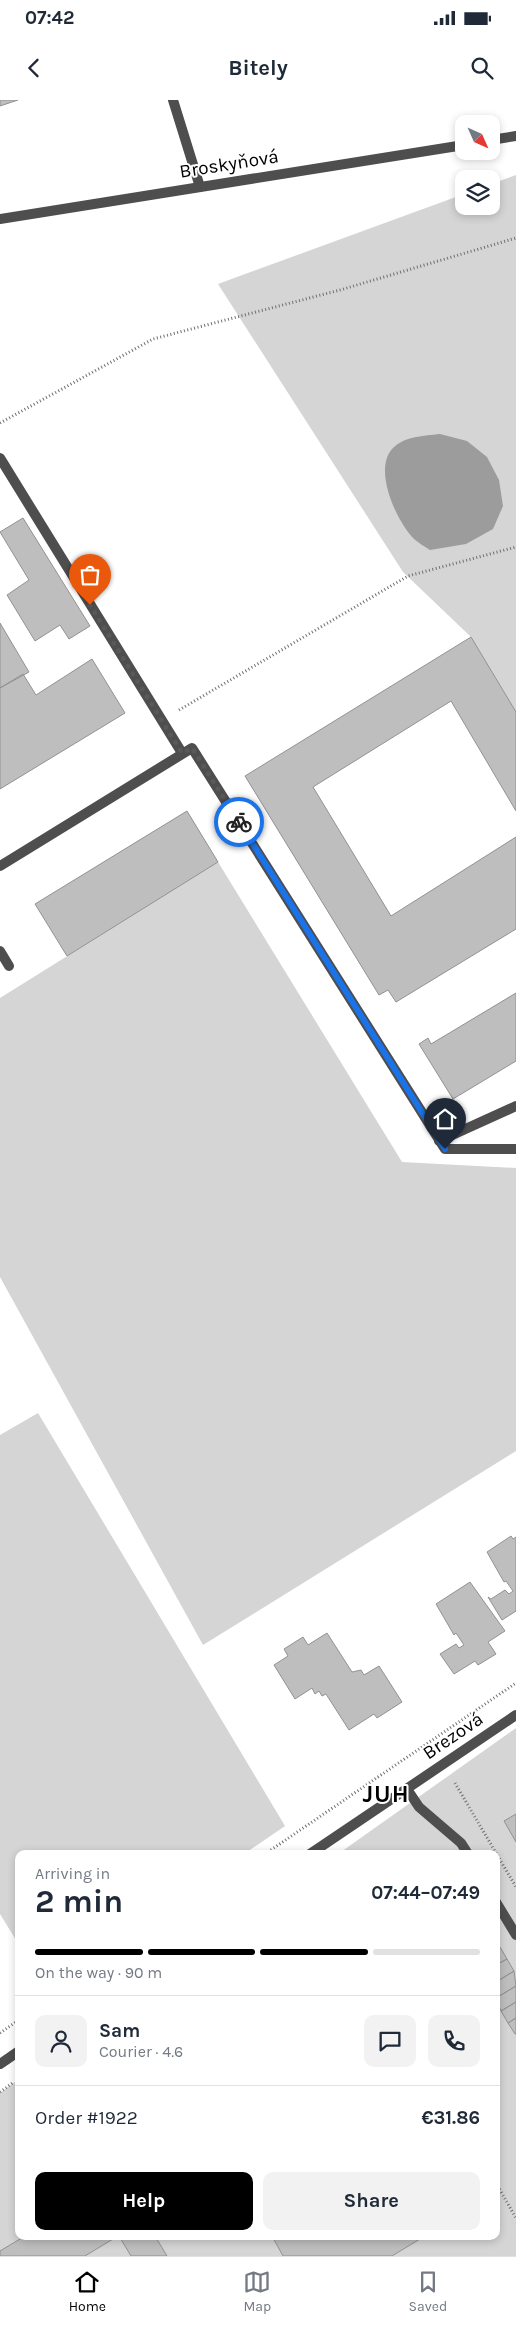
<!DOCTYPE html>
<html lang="en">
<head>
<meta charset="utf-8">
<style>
	:root { --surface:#fff; --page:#f2f2f3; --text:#1f2937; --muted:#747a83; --line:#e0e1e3; --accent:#000 }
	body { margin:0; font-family:Karla,sans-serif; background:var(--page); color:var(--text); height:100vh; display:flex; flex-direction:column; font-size:19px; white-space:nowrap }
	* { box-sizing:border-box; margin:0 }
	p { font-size:16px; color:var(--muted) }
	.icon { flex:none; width:28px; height:28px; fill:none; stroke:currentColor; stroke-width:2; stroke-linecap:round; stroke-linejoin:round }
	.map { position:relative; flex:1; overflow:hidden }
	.drawer { position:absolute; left:15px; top:1750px; width:485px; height:390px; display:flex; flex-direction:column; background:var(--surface); border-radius:10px; box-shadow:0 2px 8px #0003 }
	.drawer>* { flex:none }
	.needle { width:32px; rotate:135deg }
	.fabs { position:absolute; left:455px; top:15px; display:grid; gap:10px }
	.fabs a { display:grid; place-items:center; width:45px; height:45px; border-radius:10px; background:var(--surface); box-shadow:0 2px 8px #0003; font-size:25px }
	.pin { position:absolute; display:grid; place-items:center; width:42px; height:42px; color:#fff; margin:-51px -21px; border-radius:50% 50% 50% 0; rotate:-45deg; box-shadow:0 0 5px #0007 }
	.pin .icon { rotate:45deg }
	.courier { position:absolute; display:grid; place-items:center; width:50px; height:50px; margin:-25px; border:4px solid #1a73e8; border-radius:50%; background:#fff; color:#222; box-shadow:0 1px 6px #0007 }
	.headline em { font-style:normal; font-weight:700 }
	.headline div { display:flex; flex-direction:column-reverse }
	.headline { display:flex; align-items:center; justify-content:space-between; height:85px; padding:0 20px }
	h1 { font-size:32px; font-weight:700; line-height:38px }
	.bar { display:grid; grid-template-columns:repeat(4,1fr); gap:8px 5px; align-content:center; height:60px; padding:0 20px }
	.bar i { height:6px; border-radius:4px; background:var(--line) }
	.bar .on { background:var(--accent) }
	.bar p { grid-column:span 4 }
	.line { display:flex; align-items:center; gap:12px; padding:0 20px; border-top:1px solid var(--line) }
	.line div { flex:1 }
	.round { display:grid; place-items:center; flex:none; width:52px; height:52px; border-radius:10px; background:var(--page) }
	.button { display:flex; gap:10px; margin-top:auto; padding:10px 20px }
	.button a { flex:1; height:58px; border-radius:10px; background:var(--accent); color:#fff; font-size:20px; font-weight:700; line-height:58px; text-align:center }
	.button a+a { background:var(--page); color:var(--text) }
	.status { display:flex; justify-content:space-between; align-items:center; height:35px; padding:0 25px; background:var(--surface); direction:ltr }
	.status svg { height:14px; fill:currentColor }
	header { display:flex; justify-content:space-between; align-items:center; height:65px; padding:0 20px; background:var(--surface); font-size:22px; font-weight:700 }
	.dock { display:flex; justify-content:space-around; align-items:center; height:70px; border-top:1px solid var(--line); background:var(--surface); font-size:14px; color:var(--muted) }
	.dock a { display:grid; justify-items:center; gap:2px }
	.dock .on { color:var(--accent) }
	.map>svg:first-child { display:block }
</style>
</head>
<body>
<div class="status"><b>07:42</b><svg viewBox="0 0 49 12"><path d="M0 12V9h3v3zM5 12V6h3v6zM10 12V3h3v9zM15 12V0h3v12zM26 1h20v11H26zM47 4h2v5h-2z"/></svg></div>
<header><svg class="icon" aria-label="back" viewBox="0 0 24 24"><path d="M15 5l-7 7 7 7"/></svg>Bitely<svg class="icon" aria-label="search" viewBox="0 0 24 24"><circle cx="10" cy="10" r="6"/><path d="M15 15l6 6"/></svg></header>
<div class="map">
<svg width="516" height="2156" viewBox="0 0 516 2156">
	<rect width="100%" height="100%" fill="#fff"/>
	<path fill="#d5d5d5" d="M516 75V612L471 537 403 472 218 184 464 94V106H491V84Z
		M218 762 402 1062 516 1068V1351L203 1545 0 1177V898Z
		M38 1313 285 1726 244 1754H19V1845L0 1814V1335Z
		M516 1628V2156H0V1993L19 1979V2136H496V1754H338Z"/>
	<path fill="#9c9c9c" d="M440 334 467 341 487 357 499 380 503 406 493 429 466 444 430 450C425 447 419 443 414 439 397 422 372 369 393 348 405 336 424 336 440 334Z"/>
	<path fill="#bebebe" stroke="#929292" d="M0 0H18L0 6Z
		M23 418 90 526 69 539 60 525 35 541 7 495 29 480 0 432Z
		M0 523 29 572 0 588Z
		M471 537 516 612V711L451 601 313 687 391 816 516 737V829L396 902 388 890 379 895 245 676Z
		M92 559 125 613 0 689V588L23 574 36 595Z
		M187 711 218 762 67 856 35 804Z
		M516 893V961L453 999 419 944 428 938 431 944Z
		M511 1436 513 1439 516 1437V1511L502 1520 488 1497 491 1499 505 1490 509 1494 513 1491 506 1481 504 1482 487 1452Z
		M470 1482 505 1531 488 1542 496 1554 478 1565 475 1561 454 1574 440 1554 456 1544 459 1548 464 1545 456 1533 454 1535 436 1504Z
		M327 1533 352 1572 361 1570 364 1575 379 1566 402 1602 377 1618 374 1614 349 1630 326 1594 322 1596 319 1591 315 1594 312 1588 295 1599 274 1565 288 1556 284 1549 303 1537 308 1545Z
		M516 1714V1742L504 1721Z
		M500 1847 507 1859 496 1865V1850Z
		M507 1859 514 1871 496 1882V1865Z
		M514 1871 516 1886 496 1898V1882Z
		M516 1886V1902L501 1911 496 1898Z
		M516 1902V1918L508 1923 501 1911Z
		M516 1918V1934H515L508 1923Z
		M25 2136H118L85 2156H0V2151Z
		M119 2136H155L167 2156H131Z
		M272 2136H425L392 2156H283Z"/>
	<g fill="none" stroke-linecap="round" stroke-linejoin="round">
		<path stroke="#707070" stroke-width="3" stroke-dasharray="1 2.5" stroke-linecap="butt" d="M0 323 153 239 340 190 516 138
			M179 610 408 476 516 447
			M455 1683 516 1787
			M265 1754 516 1583
			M0 1933 19 1920
			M0 1992 14 1982
			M496 2083 516 2118"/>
		<path stroke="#4e4e4e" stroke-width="10" d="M173 0 200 87
			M0 358 182 653
			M0 766 192 648 445 1049H516
			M0 851 9 866
			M439 1041 516 1006
			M407 1689 419 1707 461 1743 468 1754
			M496 1802 516 1835"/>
		<path stroke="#4e4e4e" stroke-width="10" d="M491 40 516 36
			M0 119 464 45
			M310 1754 516 1615
			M0 1964 19 1951"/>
	</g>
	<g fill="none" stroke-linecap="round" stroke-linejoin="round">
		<path stroke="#595959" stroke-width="5" stroke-dasharray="0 9" d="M90 505 182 653 192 648 239 722"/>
		<path stroke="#1a73e8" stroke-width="6" d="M239 722 445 1049"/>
	</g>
	<g text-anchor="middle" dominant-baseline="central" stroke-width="4" stroke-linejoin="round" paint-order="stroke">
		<g font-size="19" fill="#000" stroke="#fff">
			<text transform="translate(229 64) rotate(-9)">Broskyňová</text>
			<text transform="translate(453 1636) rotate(-34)">Brezová</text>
		</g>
		<g font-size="24" font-weight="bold" letter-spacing="1" fill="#000" stroke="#fff">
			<text x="386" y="1694">JUH</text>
		</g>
	</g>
</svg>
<div class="fabs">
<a><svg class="needle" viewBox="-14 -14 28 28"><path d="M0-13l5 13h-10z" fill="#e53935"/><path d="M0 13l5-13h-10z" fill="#747a83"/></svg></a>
<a><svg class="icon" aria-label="layers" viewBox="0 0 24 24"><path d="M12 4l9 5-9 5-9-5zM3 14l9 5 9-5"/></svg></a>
</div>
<div class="pin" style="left:90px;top:505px;background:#ea580c"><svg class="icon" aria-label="bag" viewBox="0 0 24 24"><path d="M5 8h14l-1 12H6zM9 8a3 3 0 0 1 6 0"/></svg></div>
<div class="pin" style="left:445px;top:1049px;background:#1f2937"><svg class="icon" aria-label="home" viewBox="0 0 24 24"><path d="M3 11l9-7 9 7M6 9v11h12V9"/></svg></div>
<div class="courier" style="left:239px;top:722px"><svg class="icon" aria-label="bike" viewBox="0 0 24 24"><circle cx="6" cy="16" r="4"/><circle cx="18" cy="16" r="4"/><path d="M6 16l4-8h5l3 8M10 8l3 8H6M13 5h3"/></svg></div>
<section class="drawer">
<div class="headline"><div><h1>2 min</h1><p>Arriving in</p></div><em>07:44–07:49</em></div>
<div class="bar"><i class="on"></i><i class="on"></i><i class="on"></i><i></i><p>On the way · 90 m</p></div>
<div class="line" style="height:90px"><a class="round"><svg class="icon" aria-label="person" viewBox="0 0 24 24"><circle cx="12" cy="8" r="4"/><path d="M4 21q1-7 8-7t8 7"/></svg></a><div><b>Sam</b><p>Courier · 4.6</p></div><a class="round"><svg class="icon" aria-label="chat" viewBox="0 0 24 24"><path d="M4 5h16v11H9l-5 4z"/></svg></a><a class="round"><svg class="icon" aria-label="phone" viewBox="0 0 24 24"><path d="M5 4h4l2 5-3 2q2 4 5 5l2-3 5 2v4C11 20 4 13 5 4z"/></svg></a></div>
<div class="line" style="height:65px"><div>Order #1922</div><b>€31.86</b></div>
<div class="button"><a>Help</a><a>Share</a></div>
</section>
</div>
<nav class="dock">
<a class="on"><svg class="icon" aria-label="home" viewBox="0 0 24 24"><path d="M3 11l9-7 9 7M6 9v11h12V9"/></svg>Home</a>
<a><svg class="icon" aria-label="map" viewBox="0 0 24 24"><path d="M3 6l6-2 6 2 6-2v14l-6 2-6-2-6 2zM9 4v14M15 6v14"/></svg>Map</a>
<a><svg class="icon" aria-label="saved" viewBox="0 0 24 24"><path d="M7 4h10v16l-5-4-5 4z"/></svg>Saved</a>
</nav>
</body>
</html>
